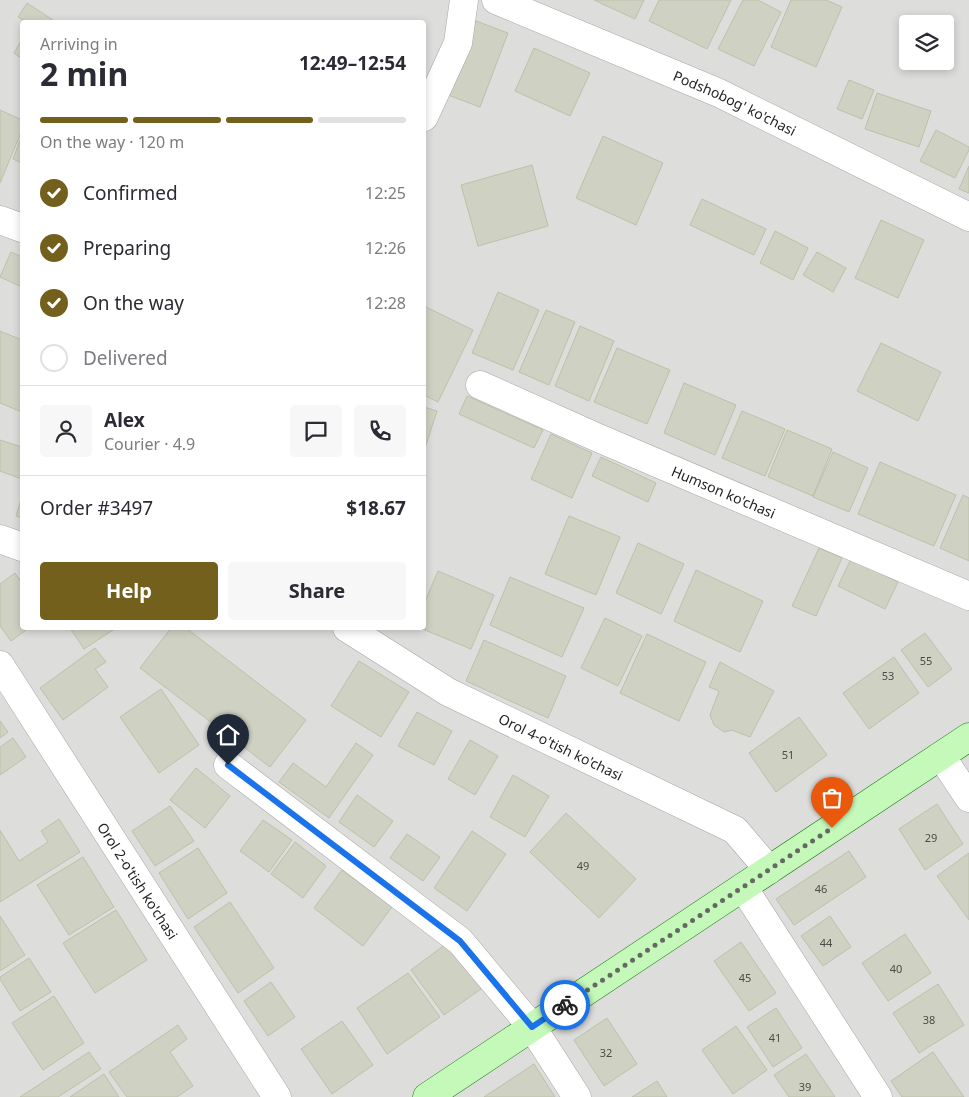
<!DOCTYPE html>
<html lang="en">
<head>
<meta charset="utf-8">
<style>
	:root { --surface:#fff; --page:#f7f7f7; --text:#2b2b33; --muted:#7c7c81; --line:#e1e1e2; --accent:#73601d }
	body { margin:0; font-family:"Noto Sans",sans-serif; background:var(--page); color:var(--text); height:100vh; display:flex; flex-direction:column; font-size:19px; white-space:nowrap }
	* { box-sizing:border-box; margin:0 }
	p { font-size:16px; color:var(--muted) }
	.icon { flex:none; width:28px; height:28px; fill:none; stroke:currentColor; stroke-width:2; stroke-linecap:round; stroke-linejoin:round }
	.map { position:relative; flex:1; overflow:hidden }
	.sheet { position:absolute; left:20px; top:20px; width:406px; height:610px; display:flex; flex-direction:column; background:var(--surface); border-radius:5px; box-shadow:0 2px 8px #0003 }
	.sheet>* { flex:none }
	.controls { position:absolute; left:899px; top:15px; display:grid; gap:10px }
	.controls a { display:grid; place-items:center; width:55px; height:55px; border-radius:5px; background:var(--surface); box-shadow:0 2px 8px #0003; font-size:25px }
	.pin { position:absolute; display:grid; place-items:center; width:42px; height:42px; color:#fff; margin:-51px -21px; border-radius:50% 50% 50% 0; rotate:-45deg; box-shadow:0 0 5px #0007 }
	.pin .icon { rotate:45deg }
	.courier { position:absolute; display:grid; place-items:center; width:50px; height:50px; margin:-25px; border:4px solid #1a73e8; border-radius:50%; background:#fff; color:#222; box-shadow:0 1px 6px #0007 }
	.overview em { font-style:normal; font-weight:700 }
	.overview div { display:flex; flex-direction:column-reverse }
	.overview { display:flex; align-items:center; justify-content:space-between; height:85px; padding:0 20px }
	h1 { font-size:32px; font-weight:700; line-height:38px }
	.bar { display:grid; grid-template-columns:repeat(4,1fr); gap:8px 5px; align-content:center; height:60px; padding:0 20px }
	.bar i { height:6px; border-radius:4px; background:var(--line) }
	.bar .active { background:var(--accent) }
	.bar p { grid-column:span 4 }
	.line { display:flex; align-items:center; gap:12px; padding:0 20px; border-top:1px solid var(--line) }
	.line div { flex:1 }
	.round { display:grid; place-items:center; flex:none; width:52px; height:52px; border-radius:5px; background:var(--page) }
	ol { padding:0 20px; list-style:none }
	li { display:flex; align-items:center; gap:15px; height:55px }
	li p { margin-inline-start:auto }
	li .icon { padding:5px; border-radius:50%; background:var(--accent); color:#fff; stroke-width:4 }
	li:last-child { color:var(--muted) }
	li i { width:28px; height:28px; border:2px solid var(--line); border-radius:50% }
	.button { display:flex; gap:10px; margin-top:auto; padding:10px 20px }
	.button a { flex:1; height:58px; border-radius:5px; background:var(--accent); color:#fff; font-size:20px; font-weight:700; line-height:58px; text-align:center }
	.button a+a { background:var(--page); color:var(--text) }
	.map>svg:first-child { display:block }
</style>
</head>
<body>
<div class="map">
<svg width="969" height="1097" viewBox="0 0 969 1097">
	<rect width="100%" height="100%" fill="#ebf0e5"/>
	<path fill="#dddddc" fill-rule="evenodd" d="M0 0H969V1097H0ZM22 22H424V628H22ZM908 24H945V61H908Z"/>
	<path fill="#cfd2c3" stroke="#bcc1a8" d="M594 0H644L635 19Z
		M659 0H731L707 49 649 21Z
		M743 0H758L781 12 754 66 718 49Z
		M791 0H826L842 7 816 67 771 47Z
		M27 3 56 22H27L18 17Z
		M476 21 508 33 480 107 448 95Z
		M22 39V59L14 53Z
		M534 48 590 73 570 116 515 91Z
		M849 80 874 90 862 119 837 109Z
		M877 93 931 111 919 147 865 129Z
		M0 110 22 120V130L0 183Z
		M936 130 969 147V150L955 178 920 161Z
		M22 135V163L13 159Z
		M603 136 663 163 636 225 576 198Z
		M532 165 548 226 478 246 461 185Z
		M969 166V193L959 189Z
		M702 199 766 229 754 255 690 225Z
		M881 220 924 240 898 298 855 278Z
		M775 231 808 248 793 280 760 263Z
		M11 252 22 257V287L0 277Z
		M817 252 846 268 833 292 803 275Z
		M498 292 539 310 513 370 472 353Z
		M426 307 473 330 438 402 424 395V312Z
		M546 310 575 322 549 385 519 372Z
		M580 326 614 341 589 401 555 386Z
		M0 331 22 340V412L0 403Z
		M881 343 941 372 918 421 857 391Z
		M617 348 670 370 647 424 594 402Z
		M684 383 736 405 715 455 664 433Z
		M467 396 543 430 534 448 459 414Z
		M424 407 437 411 424 451Z
		M742 411 785 429 765 476 722 458Z
		M787 430 832 449 813 496 768 477Z
		M551 434 592 453 572 498 531 479Z
		M0 440 22 447V479L0 471Z
		M833 452 868 468 849 512 813 497Z
		M601 457 656 483 648 502 592 476Z
		M880 462 956 495 934 546 858 514Z
		M963 495 969 498V561L940 548Z
		M22 496V518L16 516Z
		M569 516 620 537 596 595 545 574Z
		M638 543 684 564 661 614 616 593Z
		M819 548 842 558 816 616 792 606Z
		M851 559 898 582 885 609 838 586Z
		M696 570 763 601 740 652 674 621Z
		M438 571 494 595 471 649 420 628H424V604Z
		M15 573 22 583V628H29L11 641 0 626V584Z
		M510 577 584 608 562 657 490 625Z
		M605 618 642 636 618 686 581 668Z
		M70 628H116L84 649Z
		M171 628H186L306 720 270 767 140 668Z
		M925 633 952 669 928 687 901 650Z
		M647 634 706 662 679 721 620 693Z
		M484 640 566 676 548 718 466 681Z
		M95 648 106 662 95 669 108 687 63 720 40 688Z
		M894 657 919 693 869 729 843 693Z
		M359 661 409 692 381 737 331 706Z
		M720 662 774 691 750 737 732 730 724 732 714 725 710 715 719 691 709 687Z
		M161 689 199 745 159 773 120 717Z
		M417 712 452 731 434 765 398 746Z
		M799 717 827 755 776 792 749 753Z
		M0 721 8 732 0 738Z
		M13 738 26 757 0 775V747Z
		M470 740 498 756 475 795 448 779Z
		M356 743 373 755 329 818 279 782 293 763 326 787Z
		M196 768 230 796 205 828 170 800Z
		M513 775 549 796 525 837 490 817Z
		M357 795 393 821 374 847 339 822Z
		M937 804 963 844 925 870 899 829Z
		M170 806 194 841 155 866 132 831Z
		M566 813 636 879 599 918 530 852Z
		M59 819 80 852 0 902V830L19 861 48 842 41 831Z
		M263 820 292 840 269 872 240 851Z
		M472 831 506 854 467 911 434 888Z
		M407 834 440 857 423 881 390 858Z
		M295 842 326 866 303 898 271 874Z
		M198 848 227 893 188 919 159 873Z
		M849 851 866 877 794 925 776 899Z
		M969 853V920L937 876Z
		M83 857 114 907 69 935 37 885Z
		M342 870 392 907 363 946 314 908Z
		M230 902 274 968 238 993 194 927Z
		M116 910 147 960 95 993 63 943Z
		M0 916 25 955 0 971Z
		M830 916 851 947 823 966 801 936Z
		M905 934 931 973 888 1001 862 963Z
		M741 942 776 993 749 1011 714 961Z
		M446 944 484 987 444 1015 411 970Z
		M29 958 51 992 20 1011 0 979V977Z
		M408 973 440 1017 387 1054 357 1008Z
		M271 982 295 1017 268 1036 244 1001Z
		M938 984 964 1025 919 1053 893 1013Z
		M54 996 84 1043 43 1070 12 1023Z
		M776 1008 802 1048 773 1067 747 1027Z
		M607 1018 637 1064 604 1086 574 1040Z
		M342 1021 373 1065 332 1094 301 1049Z
		M178 1025 187 1039 170 1052 193 1086 177 1097H127L109 1072Z
		M736 1026 767 1070 733 1094 702 1050Z
		M89 1052 101 1069 58 1097H20Z
		M933 1052 964 1097H902L891 1081Z
		M806 1054 835 1097H789L774 1075Z
		M534 1064 555 1097H484Z
		M104 1074 119 1097H70Z
		M657 1081 667 1097H632Z"/>
	<g fill="none" stroke-linecap="round" stroke-linejoin="round">
		<defs>
			<g id="street">
				<path id="s1" d="M496 0 719 93 969 217"/>
				<path d="M424 117 458 43 464 0"/>
				<path d="M0 220 22 228"/>
				<path id="s2" d="M480 385 596 437 969 596"/>
				<path d="M0 539 22 547"/>
				<path id="s3" d="M347 628 448 692 735 830 769 870"/>
				<path id="s4" d="M0 665 277 1097"/>
				<path d="M941 756 969 798"/>
				<path d="M228 765 460 941 532 1027 577 1097"/>
				<path d="M743 887 878 1097"/>
			</g>
			<path id="secondary" d="M427 1097 969 737"/>
		</defs>
		<use href="#street" stroke="#a6a6a6" stroke-width="29"/>
		<use href="#secondary" stroke="#127606" stroke-width="29"/>
		<use href="#street" stroke="#fff" stroke-width="28"/>
		<use href="#secondary" stroke="#c4f9ba" stroke-width="28"/>
	</g>
	<g fill="none" stroke-linecap="round" stroke-linejoin="round">
		<path stroke="#666864" stroke-width="5" stroke-dasharray="0 9" d="M565 1005 832 828"/>
		<path stroke="#1a73e8" stroke-width="6" d="M228 765 460 941 532 1027 565 1005"/>
	</g>
	<g text-anchor="middle" dominant-baseline="central" stroke-width="4" stroke-linejoin="round" paint-order="stroke">
		<g font-size="11" fill="#4b4c48">
			<text x="926" y="660">55</text>
			<text x="888" y="675">53</text>
			<text x="788" y="754">51</text>
			<text x="931" y="837">29</text>
			<text x="583" y="865">49</text>
			<text x="821" y="888">46</text>
			<text x="826" y="942">44</text>
			<text x="896" y="968">40</text>
			<text x="745" y="977">45</text>
			<text x="929" y="1019">38</text>
			<text x="775" y="1037">41</text>
			<text x="606" y="1052">32</text>
			<text x="805" y="1086">39</text>
		</g>
		<g font-size="14" fill="#1f1f1f" stroke="#fff">
			<text stroke="none"><textPath href="#s1" startOffset="260">Podshobog' ko'chasi</textPath></text>
			<text stroke="none"><textPath href="#s2" startOffset="266">Humson ko'chasi</textPath></text>
			<text stroke="none"><textPath href="#s3" startOffset="245">Orol 4-o'tish ko'chasi</textPath></text>
			<text stroke="none"><textPath href="#s4" startOffset="256">Orol 2-o'tish ko'chasi</textPath></text>
		</g>
	</g>
</svg>
<div class="controls">
<a><svg class="icon" aria-label="layers" viewBox="0 0 24 24"><path d="M12 4l9 5-9 5-9-5zM3 14l9 5 9-5"/></svg></a>
</div>
<div class="pin" style="left:832px;top:828px;background:#ea580c"><svg class="icon" aria-label="bag" viewBox="0 0 24 24"><path d="M5 8h14l-1 12H6zM9 8a3 3 0 0 1 6 0"/></svg></div>
<div class="pin" style="left:228px;top:765px;background:#1f2937"><svg class="icon" aria-label="home" viewBox="0 0 24 24"><path d="M3 11l9-7 9 7M6 9v11h12V9"/></svg></div>
<div class="courier" style="left:565px;top:1005px"><svg class="icon" aria-label="bike" viewBox="0 0 24 24"><circle cx="6" cy="16" r="4"/><circle cx="18" cy="16" r="4"/><path d="M6 16l4-8h5l3 8M10 8l3 8H6M13 5h3"/></svg></div>
<section class="sheet">
<div class="overview"><div><h1>2 min</h1><p>Arriving in</p></div><em>12:49–12:54</em></div>
<div class="bar"><i class="active"></i><i class="active"></i><i class="active"></i><i></i><p>On the way · 120 m</p></div>
<ol>
<li><svg class="icon" aria-label="check" viewBox="0 0 24 24"><path d="M5 12l5 5 9-10"/></svg>Confirmed<p>12:25</p></li>
<li><svg class="icon" aria-label="check" viewBox="0 0 24 24"><path d="M5 12l5 5 9-10"/></svg>Preparing<p>12:26</p></li>
<li><svg class="icon" aria-label="check" viewBox="0 0 24 24"><path d="M5 12l5 5 9-10"/></svg>On the way<p>12:28</p></li>
<li><i></i>Delivered</li>
</ol>
<div class="line" style="height:90px"><a class="round"><svg class="icon" aria-label="person" viewBox="0 0 24 24"><circle cx="12" cy="8" r="4"/><path d="M4 21q1-7 8-7t8 7"/></svg></a><div><b>Alex</b><p>Courier · 4.9</p></div><a class="round"><svg class="icon" aria-label="chat" viewBox="0 0 24 24"><path d="M4 5h16v11H9l-5 4z"/></svg></a><a class="round"><svg class="icon" aria-label="phone" viewBox="0 0 24 24"><path d="M5 4h4l2 5-3 2q2 4 5 5l2-3 5 2v4C11 20 4 13 5 4z"/></svg></a></div>
<div class="line" style="height:65px"><div>Order #3497</div><b>$18.67</b></div>
<div class="button"><a>Help</a><a>Share</a></div>
</section>
</div>
</body>
</html>
